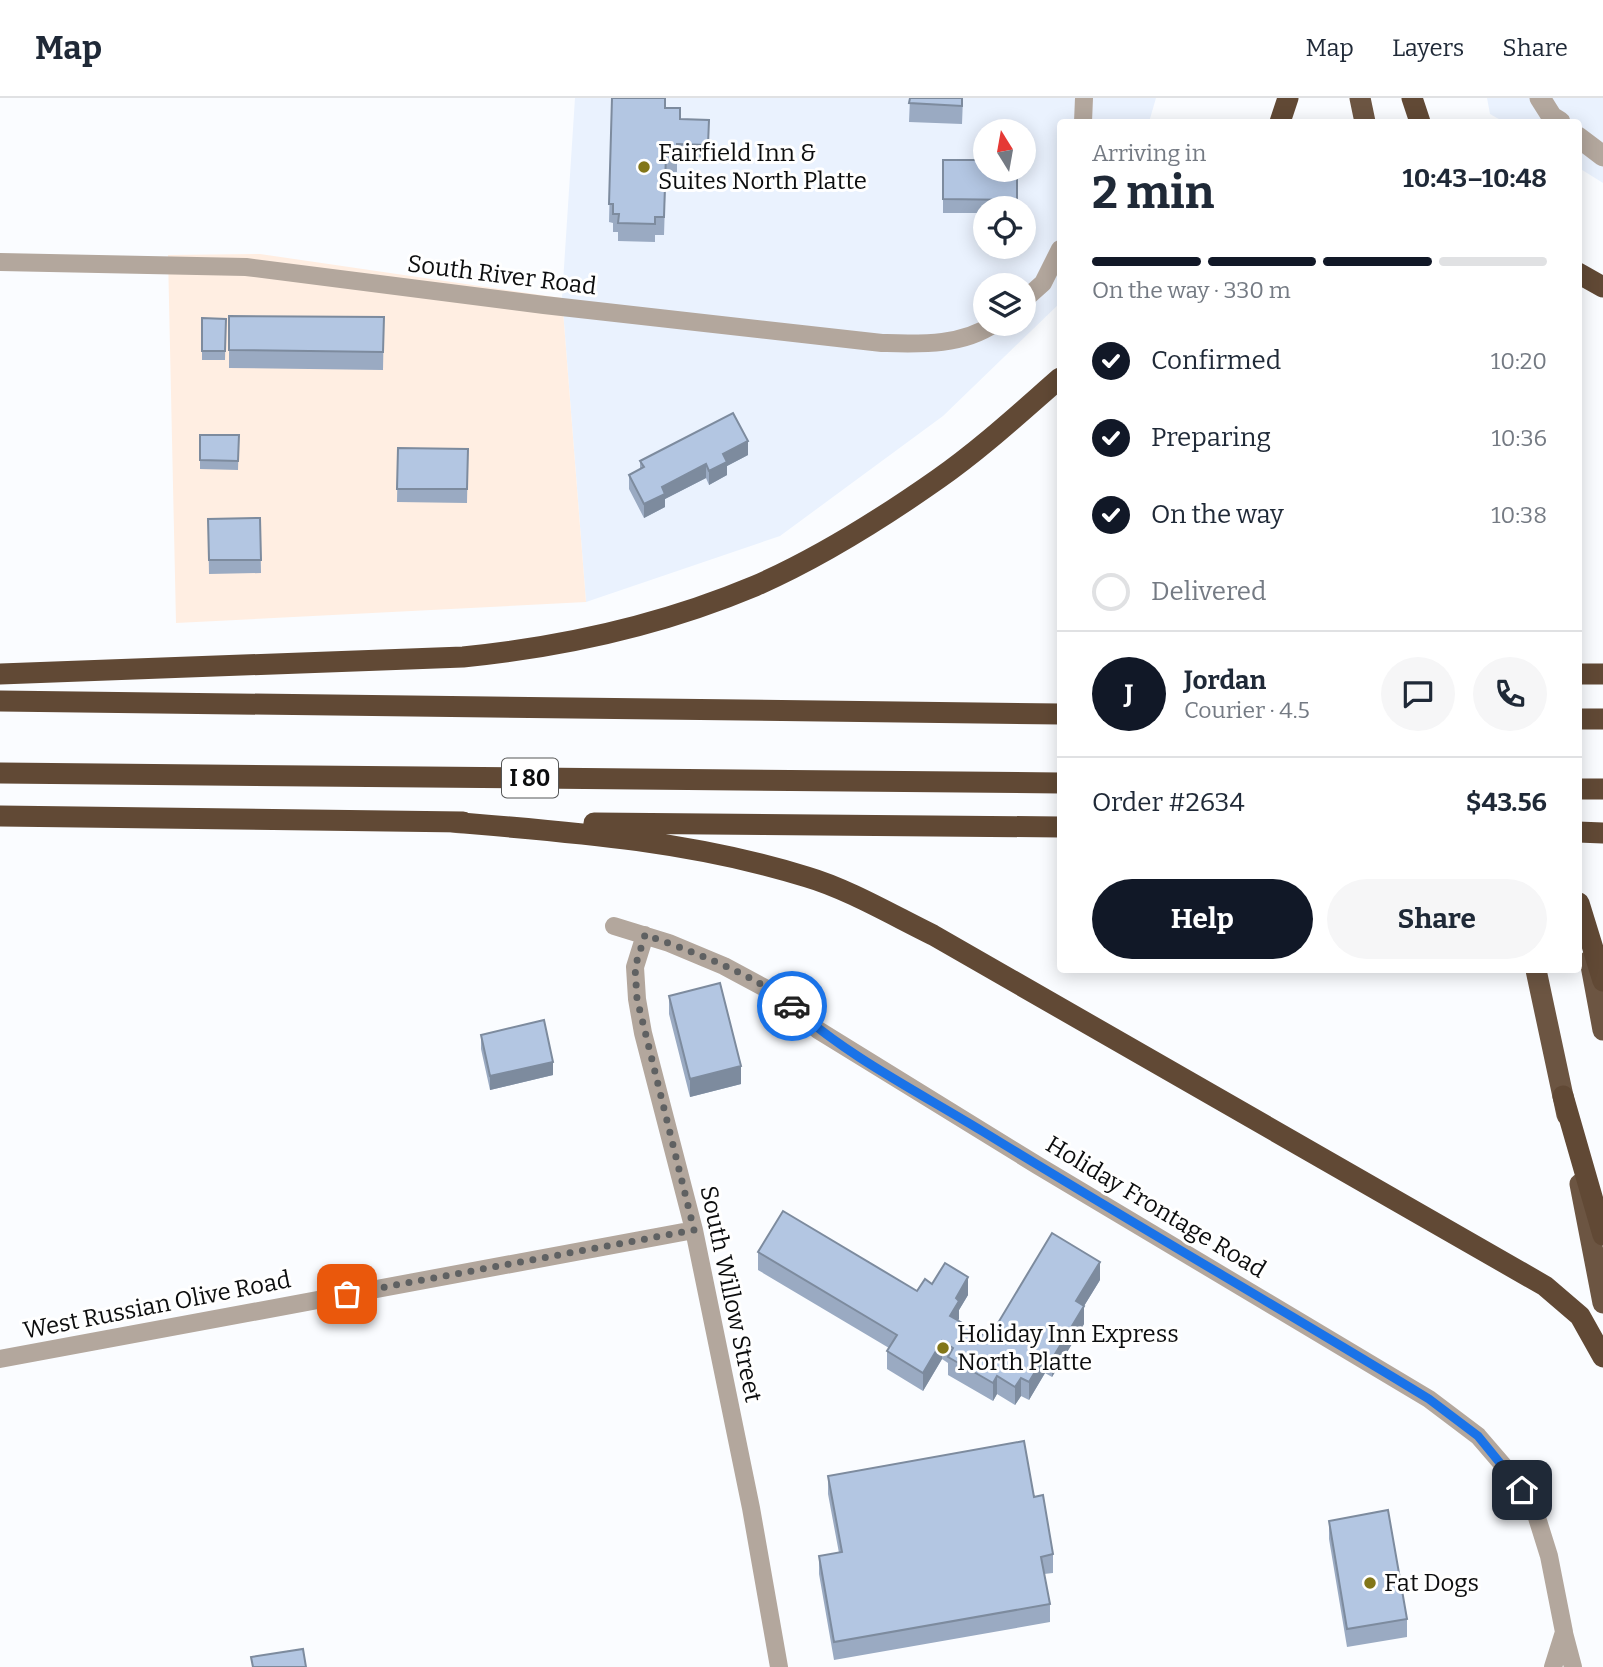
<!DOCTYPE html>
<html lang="en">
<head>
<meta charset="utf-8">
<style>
	:root { --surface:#fff; --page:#f6f6f7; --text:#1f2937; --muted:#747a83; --line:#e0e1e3; --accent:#111827 }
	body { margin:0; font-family:Bitter,serif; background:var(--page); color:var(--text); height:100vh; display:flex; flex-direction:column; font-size:26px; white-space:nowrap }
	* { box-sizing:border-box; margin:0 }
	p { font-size:23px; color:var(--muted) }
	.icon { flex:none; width:38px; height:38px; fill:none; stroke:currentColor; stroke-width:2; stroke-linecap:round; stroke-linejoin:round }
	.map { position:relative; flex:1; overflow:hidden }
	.details { position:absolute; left:1057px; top:21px; width:525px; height:854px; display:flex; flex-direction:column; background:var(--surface); border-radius:7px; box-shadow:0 4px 18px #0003 }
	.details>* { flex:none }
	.needle { width:46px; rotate:349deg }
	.buttons { position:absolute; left:973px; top:21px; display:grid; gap:14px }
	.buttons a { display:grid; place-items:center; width:63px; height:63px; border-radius:50%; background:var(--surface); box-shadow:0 4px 18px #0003; font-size:35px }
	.pin { position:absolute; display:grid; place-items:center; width:60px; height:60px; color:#fff; margin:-30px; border-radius:14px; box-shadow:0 4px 10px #0006 }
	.courier { position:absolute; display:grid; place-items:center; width:70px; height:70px; margin:-35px; border:5px solid #1a73e8; border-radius:50%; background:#fff; color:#222; box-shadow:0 2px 9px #0007 }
	.summary em { font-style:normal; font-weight:700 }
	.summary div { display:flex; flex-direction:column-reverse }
	.summary { display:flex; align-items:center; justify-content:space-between; height:119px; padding:0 35px }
	h1 { font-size:46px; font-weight:700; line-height:52px }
	.bar { display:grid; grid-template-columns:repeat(4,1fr); gap:10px 7px; align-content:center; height:84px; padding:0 35px }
	.bar i { height:9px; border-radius:5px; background:var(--line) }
	.bar .current { background:var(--accent) }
	.bar p { grid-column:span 4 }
	.line { display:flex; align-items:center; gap:18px; padding:0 35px; border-top:2px solid var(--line) }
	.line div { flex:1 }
	.round { display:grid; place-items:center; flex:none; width:74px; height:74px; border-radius:37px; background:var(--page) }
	ol { padding:0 35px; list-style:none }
	li { display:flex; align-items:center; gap:21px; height:77px }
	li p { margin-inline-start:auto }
	li .icon { padding:7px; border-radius:50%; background:var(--accent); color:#fff; stroke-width:4 }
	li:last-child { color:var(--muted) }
	li i { width:38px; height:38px; border:4px solid var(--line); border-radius:50% }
	.action { display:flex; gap:14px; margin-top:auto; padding:14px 35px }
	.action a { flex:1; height:80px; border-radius:42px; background:var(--accent); color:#fff; font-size:28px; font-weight:700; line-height:80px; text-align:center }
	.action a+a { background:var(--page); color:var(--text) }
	header { display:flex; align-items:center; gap:42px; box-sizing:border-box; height:98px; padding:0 35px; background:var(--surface); border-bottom:2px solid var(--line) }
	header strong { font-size:33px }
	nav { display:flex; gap:38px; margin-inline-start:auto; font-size:24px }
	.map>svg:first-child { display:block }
</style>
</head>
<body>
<header>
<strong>Map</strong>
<nav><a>Map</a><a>Layers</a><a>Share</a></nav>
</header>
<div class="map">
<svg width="1603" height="1569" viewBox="0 0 1603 1569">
	<rect width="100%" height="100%" fill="#fafcff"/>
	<path fill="#eaf2fe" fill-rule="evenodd" d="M575 0H1156L1149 24H1060V205L943 318 780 438 586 504 562 200ZM985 33H1024V72H985ZM985 110H1024V149H985ZM985 187H1024V226H985Z
		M1487 0H1603V85L1579 70 1578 24H1504L1490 16Z"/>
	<path fill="#ffeee2" d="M260 156 562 200 586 504 176 525 168 157Z"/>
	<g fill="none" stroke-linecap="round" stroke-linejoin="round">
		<path stroke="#b3a79d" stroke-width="18" d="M1083 24 1084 0
			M0 164 246 169 544 207 882 245C921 246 961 248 994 226
			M1024 202 1043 185 1060 151
			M614 828 669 845 724 868 780 898 818 932 1037 1067 1429 1301 1478 1338 1509 1374 1534 1410 1549 1458 1564 1534 1553 1569
			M645 837 635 869 637 901 643 935 694 1132 751 1410 779 1569
			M0 1261 694 1132
			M1564 1535 1573 1569"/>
		<path stroke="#b3a79d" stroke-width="21" d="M1540 0 1552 19 1560 24
			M1578 39 1603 58"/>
		<path stroke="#6c5542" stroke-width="21" d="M1360 0 1365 24
			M1590 862 1603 932
			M1536 872 1567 1017
			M1580 1086 1603 1205"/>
		<path stroke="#614935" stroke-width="21" d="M1412 0 1420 24
			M1280 24 1288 0
			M1578 175 1603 189
			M0 576 463 559C563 549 662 527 755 488 819 460 881 421 938 381 981 351 1021 314 1060 280
			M1578 576H1603
			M0 603 1060 616
			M1578 621H1603
			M0 675 1060 685
			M1578 691H1603
			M0 718 463 724
			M451 724C571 734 692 743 807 779 848 791 894 818 933 837L1545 1188 1580 1218 1603 1259
			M594 725 1060 729
			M1578 734 1603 735
			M1579 805 1603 883
			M1563 998 1603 1137"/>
	</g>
	<path fill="#9aaac2" d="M612 0H666V10L680 21 709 40 708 65 677 64V74H666L664 137H655V144L618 143V134H613V125L609 124Z
		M910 0H963L962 26 909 24Z
		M943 62 1017 72V110H985V115H943Z
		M229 218 384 219 383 272 229 270Z
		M202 220 226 221 225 262H202Z
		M200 337H239L238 372 200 371Z
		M398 350 468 351 467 405 397 404Z
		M748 357 727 368V377L709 387 706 380 665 401V409L644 420 629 391V377L640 371V363Z
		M260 420 261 475 209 476 208 421Z
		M669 898 741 986 690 999 669 916Z
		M481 937 553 977 490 992 481 951Z
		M758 1154 917 1193 932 1186 968 1197 959 1212 958 1222 989 1240 1100 1182 1084 1208V1226L1052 1279 1045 1275 1029 1302 1021 1298 1015 1307 997 1296 993 1303 948 1277V1265L942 1261 923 1293 887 1271V1253L889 1250 758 1172Z
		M828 1378 1034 1399 1053 1456V1475L1044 1476 1050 1506V1524L834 1562 819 1476V1458L839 1455 828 1396Z
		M1329 1423 1407 1521V1539L1347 1549 1329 1441Z"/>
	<path fill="#7d8b9e" d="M748 343V357L727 368V377L709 387V373L723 356Z
		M706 366V380L665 401V409L644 420V406L662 389Z
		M553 964V977L490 992V978Z
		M741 968V986L690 999V981Z
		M1100 1164V1182L1076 1221V1203Z
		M968 1179V1197L959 1212V1221L950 1236V1218L956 1200Z
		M1084 1208V1226L1052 1279V1261Z
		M942 1243V1261L923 1293V1275Z
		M1045 1257V1275L1029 1302V1284Z
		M997 1278V1296L993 1303V1285Z
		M1021 1280V1298L1015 1307V1289Z"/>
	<path fill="#b3c6e2" stroke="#7d8b9e" stroke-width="2" d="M612 0H665V10H680V21L709 22 708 47 677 46V56H666L664 119H655V126L618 125 619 116H613V106H609Z
		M910 0H962V8L909 5Z
		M943 62H985V72H1017V102L943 101Z
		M229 218 384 219 383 254 229 252Z
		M202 220 226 221 225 253H202Z
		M733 315 748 343 723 356 727 364 709 373 706 366 662 389 665 396 644 406 629 377 644 369 640 363Z
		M200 337H239L238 363 200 362Z
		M398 350 468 351 467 391H397Z
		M260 420 261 462H209L208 421Z
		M720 885 741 968 690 981 669 898Z
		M544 922 553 964 490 978 481 937Z
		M783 1113 917 1193 925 1181 932 1186 945 1165 968 1179 956 1200 959 1203 950 1218 989 1240 1052 1135 1100 1164 1076 1203 1084 1208 1052 1261 1045 1257 1029 1284 1021 1280 1015 1289 997 1278 993 1285 948 1259 953 1250 942 1243 923 1275 887 1253 897 1237 758 1154Z
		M1024 1343 1034 1399 1043 1397 1053 1456 1041 1459 1050 1506 834 1544 819 1458 842 1454 828 1378Z
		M1388 1412 1407 1521 1347 1531 1329 1423Z
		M303 1551 306 1569H253L251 1559Z"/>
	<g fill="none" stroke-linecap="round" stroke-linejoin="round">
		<path stroke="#5f6162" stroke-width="7" stroke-dasharray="0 12.6" d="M347 1196 694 1132 637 901 635 869 645 837C687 851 759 878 792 908"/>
		<path stroke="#1a73e8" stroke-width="9" d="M792 908C845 957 920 995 982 1033 1130 1124 1280 1210 1429 1301L1478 1338 1522 1392"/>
	</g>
	<g fill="#827619" stroke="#fff" stroke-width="2.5">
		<circle cx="644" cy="69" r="7"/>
		<circle cx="943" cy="1250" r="7"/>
		<circle cx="1370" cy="1485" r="7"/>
	</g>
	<g text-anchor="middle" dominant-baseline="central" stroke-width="6" stroke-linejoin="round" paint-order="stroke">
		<rect fill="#fff" stroke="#555656" stroke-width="2" x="502" y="660.5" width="56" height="39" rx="5"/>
		<g font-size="23" font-weight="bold" fill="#0c0d0e">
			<text x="530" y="680">I 80</text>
		</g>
		<g font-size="24" fill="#0c0d0e" stroke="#fff" text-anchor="start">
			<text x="658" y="55">Fairfield Inn &amp;<tspan x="658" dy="28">Suites North Platte</tspan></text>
			<text x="957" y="1236">Holiday Inn Express<tspan x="957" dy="28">North Platte</tspan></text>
			<text x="1384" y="1485">Fat Dogs</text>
		</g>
		<g font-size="24" fill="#0c0d0e" stroke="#fff">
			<text transform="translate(502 177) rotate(7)">South River Road</text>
			<text transform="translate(1156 1109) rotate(31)">Holiday Frontage Road</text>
			<text transform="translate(731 1196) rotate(78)">South Willow Street</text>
			<text transform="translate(157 1207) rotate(-11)">West Russian Olive Road</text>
		</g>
	</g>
</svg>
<div class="buttons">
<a><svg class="needle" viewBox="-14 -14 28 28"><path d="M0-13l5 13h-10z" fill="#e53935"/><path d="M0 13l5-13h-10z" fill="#747a83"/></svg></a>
<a><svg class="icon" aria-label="locate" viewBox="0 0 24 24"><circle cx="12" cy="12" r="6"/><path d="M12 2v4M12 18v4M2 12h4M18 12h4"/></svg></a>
<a><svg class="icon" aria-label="layers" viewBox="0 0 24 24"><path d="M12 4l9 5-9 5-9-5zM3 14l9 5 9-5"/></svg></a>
</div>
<div class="pin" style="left:347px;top:1196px;background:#ea580c"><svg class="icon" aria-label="bag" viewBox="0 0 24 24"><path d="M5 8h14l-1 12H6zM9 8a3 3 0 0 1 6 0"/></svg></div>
<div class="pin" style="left:1522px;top:1392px;background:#1f2937"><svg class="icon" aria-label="home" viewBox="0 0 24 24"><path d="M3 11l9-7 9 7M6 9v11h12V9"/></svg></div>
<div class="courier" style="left:792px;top:908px"><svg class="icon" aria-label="car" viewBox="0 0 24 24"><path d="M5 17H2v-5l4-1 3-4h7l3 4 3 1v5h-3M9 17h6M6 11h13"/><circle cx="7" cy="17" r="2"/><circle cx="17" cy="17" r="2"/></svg></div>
<section class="details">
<div class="summary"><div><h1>2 min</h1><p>Arriving in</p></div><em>10:43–10:48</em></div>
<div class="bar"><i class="current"></i><i class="current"></i><i class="current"></i><i></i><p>On the way · 330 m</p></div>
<ol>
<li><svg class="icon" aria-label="check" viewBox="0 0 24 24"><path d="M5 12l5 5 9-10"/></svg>Confirmed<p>10:20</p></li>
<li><svg class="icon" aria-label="check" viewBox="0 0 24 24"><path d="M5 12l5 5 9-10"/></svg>Preparing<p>10:36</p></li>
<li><svg class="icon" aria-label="check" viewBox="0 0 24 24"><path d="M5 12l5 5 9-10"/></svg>On the way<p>10:38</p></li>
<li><i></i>Delivered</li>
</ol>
<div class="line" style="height:126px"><b class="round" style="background:var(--accent);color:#fff">J</b><div><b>Jordan</b><p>Courier · 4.5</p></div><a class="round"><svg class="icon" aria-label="chat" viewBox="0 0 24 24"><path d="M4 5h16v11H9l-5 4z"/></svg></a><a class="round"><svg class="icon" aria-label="phone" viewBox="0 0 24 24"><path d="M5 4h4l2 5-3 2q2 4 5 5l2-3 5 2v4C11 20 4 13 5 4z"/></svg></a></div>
<div class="line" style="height:91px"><div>Order #2634</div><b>$43.56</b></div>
<div class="action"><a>Help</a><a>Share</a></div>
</section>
</div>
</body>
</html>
